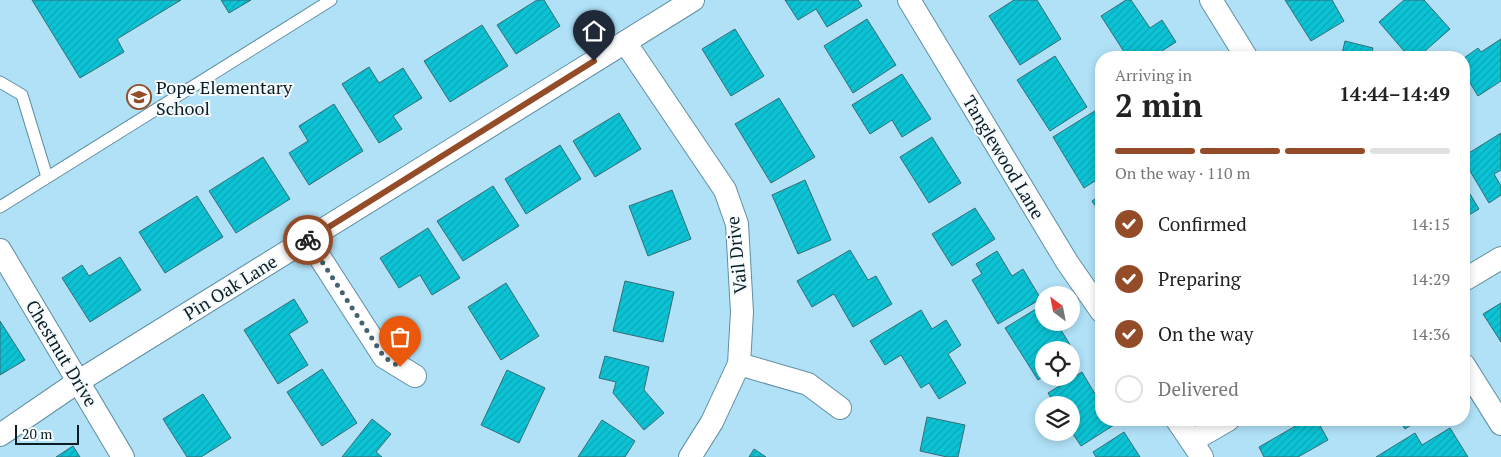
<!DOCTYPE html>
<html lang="en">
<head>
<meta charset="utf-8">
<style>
	:root { --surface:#fff; --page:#f2f2f2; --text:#222; --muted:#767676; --line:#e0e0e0; --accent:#934c27 }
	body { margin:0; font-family:"PT Serif",serif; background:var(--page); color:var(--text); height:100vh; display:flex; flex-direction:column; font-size:19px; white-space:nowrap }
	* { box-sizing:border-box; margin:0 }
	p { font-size:16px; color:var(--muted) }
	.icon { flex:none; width:28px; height:28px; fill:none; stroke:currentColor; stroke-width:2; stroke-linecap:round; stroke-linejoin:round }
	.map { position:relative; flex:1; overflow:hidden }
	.side { position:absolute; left:1095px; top:51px; width:375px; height:375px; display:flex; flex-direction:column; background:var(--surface); border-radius:20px; box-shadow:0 2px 8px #0003 }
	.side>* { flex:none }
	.needle { width:32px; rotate:328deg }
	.controls { position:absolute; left:1035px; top:286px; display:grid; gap:10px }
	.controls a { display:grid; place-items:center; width:45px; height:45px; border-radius:50%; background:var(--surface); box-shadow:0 2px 8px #0003; font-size:25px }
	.scale { position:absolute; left:15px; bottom:12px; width:64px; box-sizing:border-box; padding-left:5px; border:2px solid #0a1e26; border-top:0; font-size:14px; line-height:18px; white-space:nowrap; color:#0a1e26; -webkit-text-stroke:4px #f6fbfd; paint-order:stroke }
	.pin { position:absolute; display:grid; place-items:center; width:42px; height:42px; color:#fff; margin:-51px -21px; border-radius:50% 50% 50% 0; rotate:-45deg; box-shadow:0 0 5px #0007 }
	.pin .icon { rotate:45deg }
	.courier { position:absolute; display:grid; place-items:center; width:50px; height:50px; margin:-25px; border:4px solid #934c27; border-radius:50%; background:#fff; color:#222; box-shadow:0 1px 6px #0007 }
	.summary em { font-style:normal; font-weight:700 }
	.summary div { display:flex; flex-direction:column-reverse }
	.summary { display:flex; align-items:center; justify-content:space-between; height:85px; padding:0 20px }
	h1 { font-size:32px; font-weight:700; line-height:38px }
	.bar { display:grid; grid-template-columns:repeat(4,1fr); gap:8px 5px; align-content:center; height:60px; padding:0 20px }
	.bar i { height:6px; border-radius:4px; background:var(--line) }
	.bar .on { background:var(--accent) }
	.bar p { grid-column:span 4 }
	ol { padding:0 20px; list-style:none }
	li { display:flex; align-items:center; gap:15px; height:55px }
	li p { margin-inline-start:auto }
	li .icon { padding:5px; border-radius:50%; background:var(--accent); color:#fff; stroke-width:4 }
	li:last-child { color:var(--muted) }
	li i { width:28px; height:28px; border:2px solid var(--line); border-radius:50% }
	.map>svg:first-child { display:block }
</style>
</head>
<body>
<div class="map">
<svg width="1501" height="457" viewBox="0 0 1501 457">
	<defs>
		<pattern id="building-hatch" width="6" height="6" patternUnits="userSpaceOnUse" patternTransform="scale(1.25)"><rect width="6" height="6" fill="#0bc3d4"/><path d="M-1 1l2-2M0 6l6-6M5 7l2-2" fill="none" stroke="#0aa7b6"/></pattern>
	</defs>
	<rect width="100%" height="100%" fill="#b0e1f7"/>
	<path fill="url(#building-hatch)" stroke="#366d74" d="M32 0H181L117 39 124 52 80 78Z
		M221 0H251L229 13Z
		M537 0H544L560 26 516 54 497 25Z
		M785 0H858L862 6 827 27 816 9 798 20Z
		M1014 0H1037L1061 39 1020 65 989 16Z
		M1126 0H1131L1150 28 1162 20 1176 42 1151 58H1128L1101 16Z
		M1285 0H1332L1344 21 1311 41Z
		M1404 0H1424L1450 29 1417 58H1410L1379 22Z
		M867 19 896 65 853 93 824 46Z
		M482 25 508 66 450 102 424 61Z
		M735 29 764 76 731 96 702 49Z
		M1501 39V81L1478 96 1464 73V58L1478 48 1481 52Z
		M1345 41 1373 48 1370 58H1341Z
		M1055 56 1087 107 1050 131 1017 80Z
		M369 67 379 83 403 68 422 98 393 116 402 129 379 143 342 84Z
		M902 74 931 119 902 137 892 120 870 134 852 105Z
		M779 98 815 157 771 183 735 124Z
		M334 104 363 151 309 185 289 153 308 141 299 126Z
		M1098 109 1101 114V177L1084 188 1053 137Z
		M619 113 641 149 595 177 573 141Z
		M1501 133V170L1494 174 1501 186V195L1489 203 1464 161V156Z
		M932 137 961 183 929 203 900 157Z
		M560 145 581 179 526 214 505 179Z
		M263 157 290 199 236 233 209 191Z
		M805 180 831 240 798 254 772 195Z
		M1464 184 1479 209 1464 218Z
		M493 186 519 226 463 261 437 221Z
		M672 190 691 239 648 256 629 206Z
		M1101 195V215L1092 201Z
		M197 196 223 237 165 273 139 232Z
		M975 208 995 239 952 266 932 234Z
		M428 228 460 278 432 295 420 275 399 288 380 258Z
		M850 250 868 280 876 276 892 304 853 327 834 294 812 307 797 281Z
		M997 251 1012 276 1023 269 1041 299 998 324 972 280 982 274 976 264Z
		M120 257 141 290 90 322 62 278 82 265 89 276Z
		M625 281 674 292 663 342 613 331Z
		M506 283 539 336 501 360 468 307Z
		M294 299 308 322 289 334 308 365 278 384 244 330Z
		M1501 303V342L1483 314Z
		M1044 304V322H1056L1077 356 1071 359V350H1044V376L1038 380 1005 328Z
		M921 310 932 329 946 320 961 345 948 354 966 383 939 399 929 383 921 388 901 355 885 365 870 341Z
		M0 321 25 360 0 375Z
		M605 356 649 367 644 390 664 413 644 430 613 393 616 382 599 378Z
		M322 369 357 423 322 446 287 392Z
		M507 370 545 388 519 443 481 425Z
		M1082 372 1101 404V420H1111L1114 425 1081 446 1071 431V405H1055L1048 393Z
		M203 394 231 438 201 457H187L163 419Z
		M927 417 965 425 958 457H947L920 451Z
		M372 419 391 434 376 452 382 457H342Z
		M602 420 635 441 625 457H578Z
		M1306 420H1317L1328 440 1298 457H1264L1259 447Z
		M1399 420H1419L1405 429Z
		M1450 428 1468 457H1376L1415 433 1422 445Z
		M1124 432 1140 457H1096L1093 452Z
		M73 446 80 457H56Z
		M754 449 766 457H749Z"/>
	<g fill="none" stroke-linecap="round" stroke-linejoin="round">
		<defs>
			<path id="service" d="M0 82 22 95 47 177
				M0 207 331 0"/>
			<path id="minor" d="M909 0 1067 262 1101 311
				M1211 0 1247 58
				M625 42 725 190 737 224 742 312 739 364 712 422 690 457
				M308 239 384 357 415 376
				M0 250 123 457
				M1464 280 1501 258
				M739 364 808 384 840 408
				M1464 365 1501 424
				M1177 420 1202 457
				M0 435 79 381 693 0
				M1192 441 1228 420"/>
		</defs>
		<use href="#service" stroke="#608fa3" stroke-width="13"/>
		<use href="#minor" stroke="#608fa3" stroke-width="24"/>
		<use href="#service" stroke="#fff" stroke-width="11"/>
		<use href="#minor" stroke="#fff" stroke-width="22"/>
	</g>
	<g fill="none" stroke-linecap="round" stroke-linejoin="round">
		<path stroke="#44626f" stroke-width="5" stroke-dasharray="0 9" d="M308 240 384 357 400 367"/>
		<path stroke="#934c27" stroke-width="6" d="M308 240 594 61"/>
	</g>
	<defs>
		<symbol id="school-ring" viewBox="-11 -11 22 22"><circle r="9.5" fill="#f6fbfd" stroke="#934c27" stroke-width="1.5"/><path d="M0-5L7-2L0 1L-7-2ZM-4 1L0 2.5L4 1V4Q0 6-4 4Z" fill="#934c27"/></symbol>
	</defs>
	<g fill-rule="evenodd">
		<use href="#school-ring" x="125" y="83" width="28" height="28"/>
	</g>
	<g text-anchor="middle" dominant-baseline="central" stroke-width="4" stroke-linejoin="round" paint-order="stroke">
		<g font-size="18" fill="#0a1e26" stroke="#f6fbfd" text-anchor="start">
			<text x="156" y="87">Pope Elementary<tspan x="156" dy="21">School</tspan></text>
		</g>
		<g font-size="18" fill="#0a1e26" stroke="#f6fbfd">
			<text transform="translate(1004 157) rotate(59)">Tanglewood Lane</text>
			<text transform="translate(736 255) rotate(-96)">Vail Drive</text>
			<text transform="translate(230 287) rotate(-32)">Pin Oak Lane</text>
			<text transform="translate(62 353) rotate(59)">Chestnut Drive</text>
		</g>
	</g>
</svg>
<div class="controls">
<a><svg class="needle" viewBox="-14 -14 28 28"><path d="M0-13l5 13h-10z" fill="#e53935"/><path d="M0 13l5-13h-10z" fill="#767676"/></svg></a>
<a><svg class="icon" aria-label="locate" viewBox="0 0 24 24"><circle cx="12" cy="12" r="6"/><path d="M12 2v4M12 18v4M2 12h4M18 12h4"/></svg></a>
<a><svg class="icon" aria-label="layers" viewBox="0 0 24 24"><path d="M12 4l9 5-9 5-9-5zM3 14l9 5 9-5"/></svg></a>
</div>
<div class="scale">20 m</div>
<div class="pin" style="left:400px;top:367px;background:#ea580c"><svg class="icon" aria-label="bag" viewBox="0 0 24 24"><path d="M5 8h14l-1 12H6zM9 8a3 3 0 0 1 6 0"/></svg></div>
<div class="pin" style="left:594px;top:61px;background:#1f2937"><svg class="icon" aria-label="home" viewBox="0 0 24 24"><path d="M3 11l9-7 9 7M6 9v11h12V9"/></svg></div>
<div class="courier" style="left:308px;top:240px"><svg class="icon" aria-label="bike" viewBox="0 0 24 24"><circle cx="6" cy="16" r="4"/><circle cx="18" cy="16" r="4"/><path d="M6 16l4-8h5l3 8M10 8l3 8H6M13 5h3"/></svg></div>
<section class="side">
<div class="summary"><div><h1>2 min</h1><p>Arriving in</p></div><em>14:44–14:49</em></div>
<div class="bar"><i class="on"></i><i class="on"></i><i class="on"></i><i></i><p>On the way · 110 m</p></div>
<ol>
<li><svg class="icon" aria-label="check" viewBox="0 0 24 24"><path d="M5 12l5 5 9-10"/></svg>Confirmed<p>14:15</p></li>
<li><svg class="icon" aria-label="check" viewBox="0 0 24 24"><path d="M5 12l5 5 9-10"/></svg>Preparing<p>14:29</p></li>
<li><svg class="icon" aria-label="check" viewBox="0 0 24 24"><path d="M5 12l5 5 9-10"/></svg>On the way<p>14:36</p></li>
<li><i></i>Delivered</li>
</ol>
</section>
</div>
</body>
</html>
